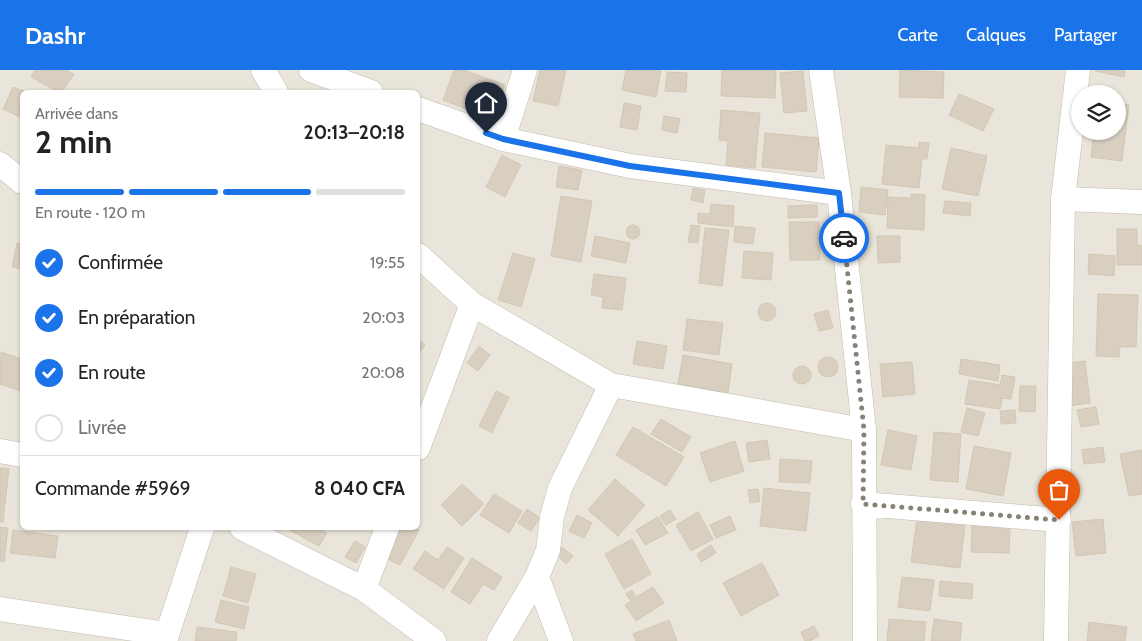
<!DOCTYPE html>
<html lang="fr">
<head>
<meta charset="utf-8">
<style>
	:root { --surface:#fff; --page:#f2f2f2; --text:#222; --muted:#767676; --line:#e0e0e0; --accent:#1a73e8 }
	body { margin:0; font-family:Cabin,sans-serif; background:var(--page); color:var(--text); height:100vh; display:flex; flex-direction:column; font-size:19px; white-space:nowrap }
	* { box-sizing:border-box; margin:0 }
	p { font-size:16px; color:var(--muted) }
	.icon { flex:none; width:28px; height:28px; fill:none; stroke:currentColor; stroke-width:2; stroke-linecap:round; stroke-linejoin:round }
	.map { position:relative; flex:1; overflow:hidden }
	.drawer { position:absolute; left:20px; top:20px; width:400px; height:440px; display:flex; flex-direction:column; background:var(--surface); border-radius:8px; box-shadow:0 1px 4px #0004 }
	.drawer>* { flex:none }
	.controls { position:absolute; left:1071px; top:15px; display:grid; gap:10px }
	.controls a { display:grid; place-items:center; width:55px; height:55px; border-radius:50%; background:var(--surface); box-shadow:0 1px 4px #0004; font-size:25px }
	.pin { position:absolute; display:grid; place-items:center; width:42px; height:42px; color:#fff; margin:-51px -21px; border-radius:50% 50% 50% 0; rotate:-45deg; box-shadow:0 0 5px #0007 }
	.pin .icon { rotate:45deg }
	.courier { position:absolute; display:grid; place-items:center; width:50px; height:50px; margin:-25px; border:4px solid #1a73e8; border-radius:50%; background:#fff; color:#222; box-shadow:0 1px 6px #0007 }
	.headline em { font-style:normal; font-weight:700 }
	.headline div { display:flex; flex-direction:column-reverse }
	.headline { display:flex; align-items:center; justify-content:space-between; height:85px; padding:0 15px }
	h1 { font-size:32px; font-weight:700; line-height:38px }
	.bar { display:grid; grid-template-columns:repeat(4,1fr); gap:8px 5px; align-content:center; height:60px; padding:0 15px }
	.bar i { height:6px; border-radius:4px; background:var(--line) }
	.bar .active { background:var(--accent) }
	.bar p { grid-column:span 4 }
	.line { display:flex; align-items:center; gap:12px; padding:0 15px; border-top:1px solid var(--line) }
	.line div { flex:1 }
	ol { padding:0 15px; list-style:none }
	li { display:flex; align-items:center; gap:15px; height:55px }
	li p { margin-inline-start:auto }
	li .icon { padding:5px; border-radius:50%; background:var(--accent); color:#fff; stroke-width:4 }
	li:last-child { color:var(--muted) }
	li i { width:28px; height:28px; border:2px solid var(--line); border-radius:50% }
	header { display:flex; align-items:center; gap:30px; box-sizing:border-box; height:70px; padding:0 25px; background:var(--accent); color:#fff }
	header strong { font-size:24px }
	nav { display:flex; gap:28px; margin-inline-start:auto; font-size:18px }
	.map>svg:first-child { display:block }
</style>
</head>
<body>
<header>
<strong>Dashr</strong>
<nav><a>Carte</a><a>Calques</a><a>Partager</a></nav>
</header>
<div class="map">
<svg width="1142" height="571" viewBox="0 0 1142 571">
	<rect width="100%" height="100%" fill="#f6f3ec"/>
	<path fill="#eae5da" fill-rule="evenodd" d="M0 0H1142V571H0ZM22 22H418V458H22ZM1080 24H1118V61H1080Z"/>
	<path fill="#d8cfc1" stroke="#d3c7b4" d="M35 0H66L74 4 62 22H58L31 7Z
		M454 0H464L505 15 492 49 443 30Z
		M540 0H566L558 36 533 31Z
		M626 0H661L656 27 622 20Z
		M722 0H776L775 28 721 26Z
		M900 0 944 2 943 28 899 27Z
		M1095 0H1125L1124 7 1095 1Z
		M803 1 807 41 784 43 780 3Z
		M667 2 687 3 686 22 665 21Z
		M13 17 26 22H22V48L3 39Z
		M959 24 994 39 983 61 949 45Z
		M624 33 641 36 637 60 620 57Z
		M1118 33 1129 35 1122 91 1091 87 1094 61H1118Z
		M721 40 760 43 755 98 726 95 728 71 719 70Z
		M664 46 680 49 677 63 662 60Z
		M765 63 819 68 816 102 762 97Z
		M919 72 929 73 927 89H922L919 118 882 114 886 75 919 78Z
		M951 78 987 86 978 126 942 119Z
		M502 85 521 95 505 127 486 117Z
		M559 96 582 100 578 120 556 117Z
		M861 117 888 120 885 145 859 142Z
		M693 118 705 120 703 133 691 130Z
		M911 124 925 125 924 160 887 158 888 127 911 128Z
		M561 126 592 131 581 192 551 186Z
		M945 131 971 133 970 146 943 143Z
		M711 134 734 136 733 157 698 153V143L710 144Z
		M817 135V147L788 148V136Z
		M789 152H819L820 190H790Z
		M626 162a7 7 0 1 1 14 0a7 7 0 1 1-14 0Z
		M691 155 700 156 698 173 688 172Z
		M735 156 755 158 753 174 734 172Z
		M705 158 729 160 722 216 699 213Z
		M1117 159H1137V175L1142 176V195H1117Z
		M595 166 630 173 626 193 591 186Z
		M877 166H900V192L878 193Z
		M17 173 22 174V199L12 197Z
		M744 181 773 183 771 210 742 208Z
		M513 183 535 189 521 237 498 230Z
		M1089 184 1115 186 1114 206 1088 204Z
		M594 204 626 208 622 240 602 238 603 227 591 225Z
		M1098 224 1138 225 1136 277H1120L1119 287 1096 286Z
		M758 242a9 9 0 1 1 18 0a9 9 0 1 1-18 0Z
		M828 240 833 258 819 261 814 244Z
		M687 249 723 253 719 285 683 280Z
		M418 270 425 275 418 285Z
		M637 271 667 276 663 299 633 294Z
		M479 276 490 285 478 301 467 293Z
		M1 282 22 289V315L21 321 0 314Z
		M683 285 732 294 728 323 678 314Z
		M818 297a10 10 0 1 1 20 0a10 10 0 1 1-20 0Z
		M961 289 1000 295 998 311 959 304Z
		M1085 291 1090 333 1069 336 1063 294Z
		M912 292 915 324 883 327 880 294Z
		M793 305a9 9 0 1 1 18 0a9 9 0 1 1-18 0Z
		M1002 305 1015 307 1011 329 1002 328 1000 339 965 334 969 310 1000 315Z
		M1020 316H1036L1035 342 1019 341Z
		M496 321 509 327 492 363 479 356Z
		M1096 337 1099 354 1081 357 1077 340Z
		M967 338 985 343 978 366 961 362Z
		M1015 340 1016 353 1001 354 1000 341Z
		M661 349 691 367 682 382 651 364Z
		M633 357 684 387 666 416 616 385Z
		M888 360 917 366 911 400 881 395Z
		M934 362 961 364 958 412 930 410Z
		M767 370 770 389 749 392 746 373Z
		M735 371 744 401 710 412 700 383Z
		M974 376 1011 383 1003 426 966 419Z
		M1103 377 1105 392 1084 394 1082 380Z
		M1142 380V424L1129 426 1120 384Z
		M780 389 812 391 810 413 779 412Z
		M0 398 9 399 3 452H0Z
		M615 409 645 435 618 466 588 440Z
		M462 414 484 434 462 456 441 435Z
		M764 418 810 423 806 461 760 456Z
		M758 419 760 431 750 433 748 420Z
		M494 424 522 441 509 463 480 445Z
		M527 439 540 448 531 461 518 453Z
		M670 440 676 449 666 455 660 446Z
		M698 442 713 469 691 481 676 455Z
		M577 445 592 453 584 468 569 461Z
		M730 446 736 460 716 468 710 455Z
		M658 447 668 463 645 475 636 460Z
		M917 449 965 455 960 498 911 492Z
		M1103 449 1106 483 1076 486 1072 452Z
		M972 454 1010 456 1009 483 971 482Z
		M0 457 8 458 4 492 0 491Z
		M293 458H317L327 463 319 476 291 461Z
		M397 458H413L419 460 400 495 382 486Z
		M13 460 58 466 55 488 10 483Z
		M632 469 651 504 624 519 605 484Z
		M355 471 365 477 356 493 345 487Z
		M711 475 716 483 701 492 697 484Z
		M447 477 464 488 444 519 413 499 425 481 438 490Z
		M562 477 573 486 566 494 556 484Z
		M472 488 502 507 494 520 483 514 470 534 451 522Z
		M762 493 779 525 741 546 723 513Z
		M231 497 256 504 248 533 223 526Z
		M902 507 934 510 930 541 898 537Z
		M940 511 973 514 972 529 939 526Z
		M653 517 664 533 636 551 625 535 631 531 626 524 632 520 636 527Z
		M221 530 249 537 244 559 215 552Z
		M889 549 926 552 924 571H887Z
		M934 549 962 553 960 571H931Z
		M669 550 677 571H636L633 564Z
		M1089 552 1127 557 1125 571H1087Z
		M814 556 819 566 810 571H805L801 562Z
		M197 557 237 562 236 571H195Z"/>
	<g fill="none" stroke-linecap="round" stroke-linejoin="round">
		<defs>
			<path id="minor" d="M263 0 276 22
				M311 0 371 22
				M821 0 839 123 864 360 865 571
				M418 39 503 69 630 96 839 123
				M503 69 525 0
				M0 94 22 112
				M1063 129 1142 132
				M418 185 472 234 611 315 864 360
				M418 378 472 234
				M0 381 22 385
				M863 434 1059 450
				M242 458 364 519 434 571
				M537 507 561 571
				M364 519 387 458
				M0 539 167 564
				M165 571 202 458
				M499 571 537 507 548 480 552 447 560 418 611 315
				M1056 571 1063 129 1078 0"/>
		</defs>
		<use href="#minor" stroke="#c2bbae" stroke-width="25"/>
		<use href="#minor" stroke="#fff" stroke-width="24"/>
	</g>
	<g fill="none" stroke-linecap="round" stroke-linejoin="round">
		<path stroke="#878178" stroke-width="5" stroke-dasharray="0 9" d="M844 168 864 360 863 434 1059 450"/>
		<path stroke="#1a73e8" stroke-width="6" d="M486 63 503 69 630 96 839 123 844 168"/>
	</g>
</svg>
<div class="controls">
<a><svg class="icon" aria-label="layers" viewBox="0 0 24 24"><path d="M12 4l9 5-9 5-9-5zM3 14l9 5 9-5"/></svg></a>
</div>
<div class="pin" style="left:1059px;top:450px;background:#ea580c"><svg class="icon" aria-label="bag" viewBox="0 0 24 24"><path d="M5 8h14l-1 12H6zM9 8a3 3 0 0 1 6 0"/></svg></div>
<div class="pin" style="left:486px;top:63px;background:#1f2937"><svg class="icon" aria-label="home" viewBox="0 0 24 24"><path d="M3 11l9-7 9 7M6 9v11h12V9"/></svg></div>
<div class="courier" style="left:844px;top:168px"><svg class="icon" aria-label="car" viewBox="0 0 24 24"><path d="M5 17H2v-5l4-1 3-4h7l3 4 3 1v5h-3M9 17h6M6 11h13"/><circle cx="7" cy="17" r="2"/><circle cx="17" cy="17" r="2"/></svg></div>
<section class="drawer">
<div class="headline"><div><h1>2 min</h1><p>Arrivée dans</p></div><em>20:13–20:18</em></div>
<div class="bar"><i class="active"></i><i class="active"></i><i class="active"></i><i></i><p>En route · 120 m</p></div>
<ol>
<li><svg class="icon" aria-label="check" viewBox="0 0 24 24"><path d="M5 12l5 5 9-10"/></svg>Confirmée<p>19:55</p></li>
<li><svg class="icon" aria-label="check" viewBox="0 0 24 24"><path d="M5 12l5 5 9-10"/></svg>En préparation<p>20:03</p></li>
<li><svg class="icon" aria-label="check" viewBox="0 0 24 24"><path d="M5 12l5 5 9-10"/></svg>En route<p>20:08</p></li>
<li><i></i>Livrée</li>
</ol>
<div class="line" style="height:65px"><div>Commande #5969</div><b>8 040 CFA</b></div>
</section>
</div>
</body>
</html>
